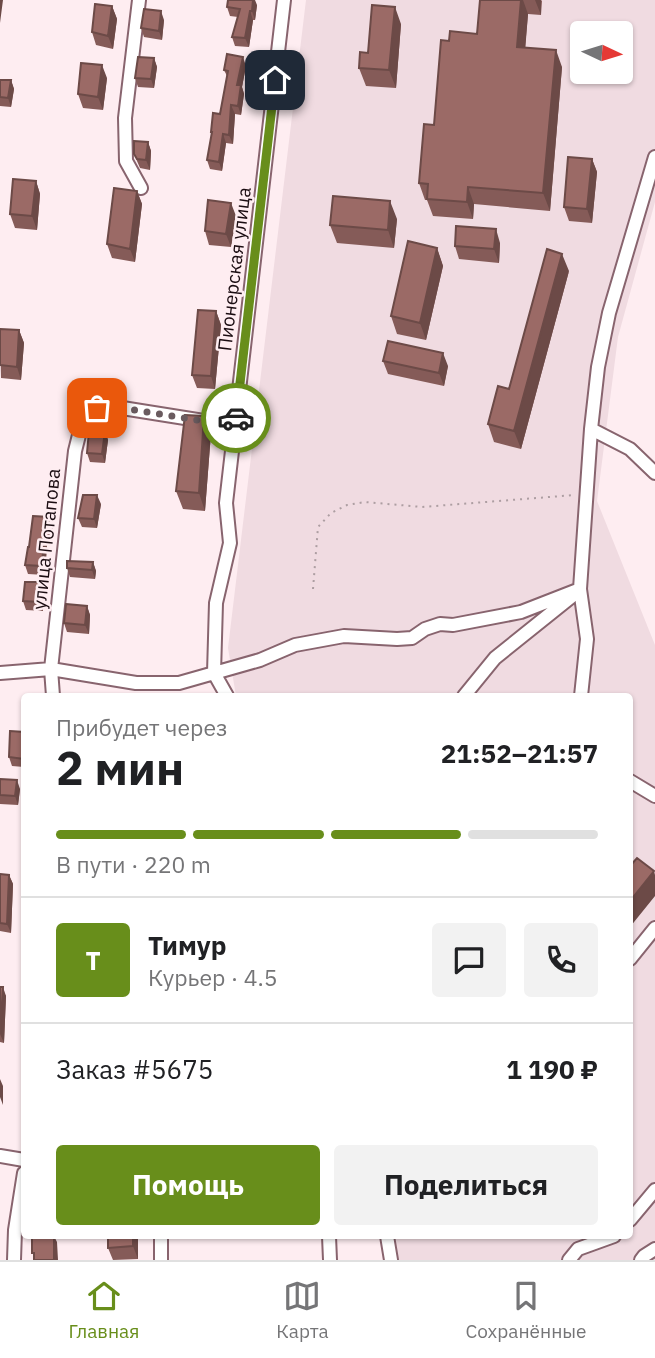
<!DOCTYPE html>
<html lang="ru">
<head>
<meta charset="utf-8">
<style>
	:root { --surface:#fff; --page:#f2f2f2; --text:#202124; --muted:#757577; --line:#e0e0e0; --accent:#688e1b }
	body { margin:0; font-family:"IBM Plex Sans",sans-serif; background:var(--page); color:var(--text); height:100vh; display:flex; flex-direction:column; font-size:26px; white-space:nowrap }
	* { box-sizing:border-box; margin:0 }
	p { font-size:23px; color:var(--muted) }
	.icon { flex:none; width:38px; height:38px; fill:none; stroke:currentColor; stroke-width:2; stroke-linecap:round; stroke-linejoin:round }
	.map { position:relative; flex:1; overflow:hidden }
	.side { position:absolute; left:21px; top:693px; width:612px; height:546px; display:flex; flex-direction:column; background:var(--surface); border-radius:7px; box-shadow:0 2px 5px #0004 }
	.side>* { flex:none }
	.needle { width:46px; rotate:94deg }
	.buttons { position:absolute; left:570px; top:21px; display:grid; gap:14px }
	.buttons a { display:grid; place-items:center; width:63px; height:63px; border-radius:7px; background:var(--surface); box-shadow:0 2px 5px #0004; font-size:35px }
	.pin { position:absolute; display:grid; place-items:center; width:60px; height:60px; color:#fff; margin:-30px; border-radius:14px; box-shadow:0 4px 10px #0006 }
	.courier { position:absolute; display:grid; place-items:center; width:70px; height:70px; margin:-35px; border:5px solid #688e1b; border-radius:50%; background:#fff; color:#222; box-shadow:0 2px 9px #0007 }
	.headline em { font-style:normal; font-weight:700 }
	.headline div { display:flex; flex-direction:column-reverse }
	.headline { display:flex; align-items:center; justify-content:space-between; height:119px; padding:0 35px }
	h1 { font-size:46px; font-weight:700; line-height:52px }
	.bar { display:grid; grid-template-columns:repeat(4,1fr); gap:10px 7px; align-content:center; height:84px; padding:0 35px }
	.bar i { height:9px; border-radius:5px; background:var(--line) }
	.bar .on { background:var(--accent) }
	.bar p { grid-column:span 4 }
	.line { display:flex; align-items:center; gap:18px; padding:0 35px; border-top:2px solid var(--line) }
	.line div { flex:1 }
	.round { display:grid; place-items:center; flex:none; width:74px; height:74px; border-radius:7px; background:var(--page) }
	.cta { display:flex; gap:14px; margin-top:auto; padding:14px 35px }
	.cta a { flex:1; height:80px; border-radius:7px; background:var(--accent); color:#fff; font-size:28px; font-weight:700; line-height:80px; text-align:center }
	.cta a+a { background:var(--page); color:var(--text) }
	.dock { display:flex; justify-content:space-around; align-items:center; height:98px; border-top:2px solid var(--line); background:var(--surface); font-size:19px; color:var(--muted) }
	.dock a { display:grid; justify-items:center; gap:4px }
	.dock .on { color:var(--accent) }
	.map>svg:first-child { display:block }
</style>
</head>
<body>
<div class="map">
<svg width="655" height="1260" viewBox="0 0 655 1260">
	<rect width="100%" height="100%" fill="#feedf1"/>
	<path fill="#f0dbe1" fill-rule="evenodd" d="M306 0H655V202L618 337 597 501 655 645V1260H383L380 1236H630V696H236L228 648ZM583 33H621V72H583Z"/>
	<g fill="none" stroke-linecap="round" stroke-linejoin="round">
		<defs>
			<path id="minor" d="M139 0 125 118 126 161 141 188
				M591 429 630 449 655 473
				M0 673 51 669 136 683H179L260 660 295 645 344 636 397 639 412 638 425 629 440 624 453 625 521 612 580 589
				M53 696 51 669 75 451 83 419 97 408 116 407 235 426
				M227 696 214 673 216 603 230 543 226 503 284 0
				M464 696 495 658 571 597
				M581 696 587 639 580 589 591 429 598 367 609 313 655 157
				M630 781 655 796
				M630 959 655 928
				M0 1156 24 1160
				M630 1220 655 1190
				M161 1236V1260
				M329 1236 330 1260
				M387 1236 391 1260
				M14 1260 15 1230 24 1173
				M569 1260 578 1249 614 1236
				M641 1260 644 1256 655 1249"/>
		</defs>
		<use href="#minor" stroke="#88646e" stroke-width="16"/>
		<path stroke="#ad9ea2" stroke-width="2" stroke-dasharray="2 5" stroke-linecap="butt" d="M313 589 318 527 331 513 347 505 365 502 422 507 575 495"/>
		<use href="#minor" stroke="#fff" stroke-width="12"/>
	</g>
	<path fill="#855b58" d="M480 0H541L542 1 541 15 528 14 525 48 562 67 550 211 474 204 473 219 433 216 427 200H425L419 183 434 125 477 34Z
		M257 5 255 20H253L249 47 235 46 232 37 238 17 230 16 227 7Z
		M112 6 117 19 113 49 96 45 92 32Z
		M164 20 162 40 144 37 141 28Z
		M401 24 396 88 366 86 359 68 368 53Z
		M154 58 157 67 154 88 138 87 135 78Z
		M246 66 242 87 244 94 241 115 235 114 233 144 226 143 222 171 210 169 207 160 212 135 211 132 220 114 227 76 224 70Z
		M107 78 103 110 83 108 78 94Z
		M0 80H11L14 89 11 107 0 106Z
		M148 142 151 151 150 170 140 168 134 154Z
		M592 159 597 172 592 223 569 221 564 207Z
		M36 181 40 194 37 230 15 228 10 214Z
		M137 191 142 204 135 262 112 258 107 244Z
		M236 216 231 247 209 245 205 231Z
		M397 219 394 248 337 243 330 225Z
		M500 243 499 263 459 259 455 246Z
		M437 248 443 266 426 340 397 334 391 316Z
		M569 271 521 449 494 442 488 424 509 389Z
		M216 311 221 325 215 389 197 388 192 375Z
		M0 329 19 330 24 343 21 380 1 378Z
		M383 361 448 366 444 386 388 374Z
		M105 431 108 440 105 463 90 462 87 453Z
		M211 433 205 511 183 509 176 491Z
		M101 504 97 528 82 527 78 518Z
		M49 517 53 526 51 545 47 544 45 575 28 574 25 565 29 547Z
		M93 562 96 571 95 579 70 577 67 568Z
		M40 582 43 591V611L26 610 23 601Z
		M87 606 90 615 89 634 67 632 64 623Z
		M24 732V767L12 766 9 757Z
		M0 779 20 789 18 805 0 804Z
		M0 874 9 875 13 884 11 933 0 931Z
		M0 987 6 996 4 1043 0 1042Z
		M138 1238V1259L113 1260 108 1248Z"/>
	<path fill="#6c4a47" d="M0 0H3L0 23Z
		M253 0H255L257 5 255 20 252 11Z
		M521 0H523L528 14 524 64 517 47Z
		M535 0H541V15Z
		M112 6 117 19 113 49 108 36Z
		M395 7 401 24 396 88 389 70Z
		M161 11 164 20 162 40 159 31Z
		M250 11 253 20 249 47 245 38Z
		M556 50 562 67 550 211 543 193Z
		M243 57 246 66 242 87 244 94 241 115 238 106 237 85Z
		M154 58 157 67 154 88 151 79Z
		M102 65 107 78 103 110 98 97Z
		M11 80 14 89 11 107 8 98Z
		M231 105 235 114 233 144 229 135Z
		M223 134 226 143 222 171 219 162Z
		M148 142 151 151 150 170 146 160Z
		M592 159 597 172 592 223 587 209Z
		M36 181 40 194 37 230 32 216Z
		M468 187 474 204 473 219 467 202Z
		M137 191 142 204 135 262 130 249Z
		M390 201 397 219 394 248 388 230Z
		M231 203 236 216 231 247 226 234Z
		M496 229 500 243 499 263 494 249Z
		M437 248 443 266 426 340 420 323Z
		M562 254 569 271 521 449 514 431Z
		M216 311 221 325 215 389 211 376Z
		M19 330 24 343 21 380 17 367Z
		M443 353 448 366 444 386 439 373Z
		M204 416 211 433 205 511 199 493Z
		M105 431 108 440 105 463 102 454Z
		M97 495 101 504 97 528 94 519Z
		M49 517 53 526 51 545 47 536Z
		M44 535 47 544 45 575 42 566Z
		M93 562 96 571 95 579 92 570Z
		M40 582 43 591V611L39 602Z
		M87 606 90 615 89 634 85 625Z
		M17 780 20 789 18 805 15 796Z
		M654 871 655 875V896L630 927V901Z
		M9 875 13 884 11 933 7 924Z
		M3 987 6 996 4 1043 0 1034Z
		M0 1079 3 1086V1105L0 1097Z
		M54 1236 57 1242 58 1260H54Z
		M133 1236H137L138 1238V1259L133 1246Z"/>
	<path fill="#9b6a66" stroke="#6c4a47" stroke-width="2" d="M228 0H253L252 11H250L245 38 232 37 240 9 227 7Z
		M480 0H521L517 47 556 50 543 193 468 187 467 202 427 199 428 184 419 183 424 124 434 125 441 40 449 41 450 31 477 34Z
		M95 4 112 6 108 36 92 32Z
		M372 5 395 7 389 70 359 68 360 52 368 53Z
		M144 9 161 11 159 31 141 28Z
		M227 54 243 57 237 85H241L238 106 231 105 229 135 223 134 219 162 207 160 212 132H211L213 113 220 114 228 71 224 70Z
		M138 57 154 58 151 79 135 78Z
		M81 63 102 65 98 97 78 94Z
		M0 80H11L8 98 0 97Z
		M134 141 148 142 146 160 137 159 134 154Z
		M568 157 592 159 587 209 564 207Z
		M13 179 36 181 32 216 10 214Z
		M114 188 137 191 130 249 107 244Z
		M333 196 390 201 388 230 330 225Z
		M208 200 231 203 226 234 205 231Z
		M456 226 496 229 494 249 455 246Z
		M408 241 437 248 420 323 391 316Z
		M547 249 562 254 514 431 488 424 498 386 509 389Z
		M198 310 216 311 211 376 192 375Z
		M0 329 19 330 17 367 0 365Z
		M388 341 443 353 439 373 383 361Z
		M185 415 204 416 199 493 176 491Z
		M89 431H105L102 454 87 453Z
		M83 495H97L94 519 78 518Z
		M33 516 49 517 47 536 44 535 42 566 25 565 28 547H29Z
		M67 561 93 562 92 570 67 568Z
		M25 582H40L39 602 23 601Z
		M66 604 87 606 85 625 64 623Z
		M10 731 24 732V759L9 757Z
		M0 779 17 780 15 796 0 795Z
		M637 858 654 871 630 901V866Z
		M0 874 9 875 7 924 0 923Z
		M0 987H3L0 1034Z
		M32 1236H54V1260H34V1253H32Z
		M108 1236H133V1246L108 1248Z"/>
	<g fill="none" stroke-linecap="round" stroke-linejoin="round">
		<path stroke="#6a5b5f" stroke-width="7" stroke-dasharray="0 12.6" d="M97 408 116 407 235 426 236 418"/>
		<path stroke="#688e1b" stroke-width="9" d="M236 418 275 80"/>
	</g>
	<g text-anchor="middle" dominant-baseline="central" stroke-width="5" stroke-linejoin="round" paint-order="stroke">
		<g font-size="19" fill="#1a0c11" stroke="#feedf1">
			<text transform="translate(234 269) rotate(-83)">Пионерская улица</text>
			<text transform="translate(46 539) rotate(-84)">улица Потапова</text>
		</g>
	</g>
</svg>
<div class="buttons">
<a><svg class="needle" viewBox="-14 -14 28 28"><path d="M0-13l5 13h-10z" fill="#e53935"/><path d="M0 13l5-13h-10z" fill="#757577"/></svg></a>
</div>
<div class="pin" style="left:97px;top:408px;background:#ea580c"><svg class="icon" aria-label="bag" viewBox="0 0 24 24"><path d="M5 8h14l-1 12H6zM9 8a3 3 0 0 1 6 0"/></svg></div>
<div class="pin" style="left:275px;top:80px;background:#1f2937"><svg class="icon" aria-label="home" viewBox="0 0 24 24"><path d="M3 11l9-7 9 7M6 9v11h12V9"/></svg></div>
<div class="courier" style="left:236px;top:418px"><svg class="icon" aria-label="car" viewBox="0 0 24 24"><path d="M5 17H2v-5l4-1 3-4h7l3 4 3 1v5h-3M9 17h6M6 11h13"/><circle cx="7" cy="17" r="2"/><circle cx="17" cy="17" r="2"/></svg></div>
<section class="side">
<div class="headline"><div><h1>2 мин</h1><p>Прибудет через</p></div><em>21:52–21:57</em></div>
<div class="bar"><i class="on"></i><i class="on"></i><i class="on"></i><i></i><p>В пути · 220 m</p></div>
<div class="line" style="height:126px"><b class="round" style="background:var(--accent);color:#fff">Т</b><div><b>Тимур</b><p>Курьер · 4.5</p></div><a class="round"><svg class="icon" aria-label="chat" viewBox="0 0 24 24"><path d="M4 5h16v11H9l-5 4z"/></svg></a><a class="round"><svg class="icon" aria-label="phone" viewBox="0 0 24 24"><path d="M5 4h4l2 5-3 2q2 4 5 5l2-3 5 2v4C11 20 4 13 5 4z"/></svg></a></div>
<div class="line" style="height:91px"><div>Заказ #5675</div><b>1 190 ₽</b></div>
<div class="cta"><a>Помощь</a><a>Поделиться</a></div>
</section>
</div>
<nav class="dock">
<a class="on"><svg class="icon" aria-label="home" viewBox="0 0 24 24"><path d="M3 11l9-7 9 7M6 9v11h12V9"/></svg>Главная</a>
<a><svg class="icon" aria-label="map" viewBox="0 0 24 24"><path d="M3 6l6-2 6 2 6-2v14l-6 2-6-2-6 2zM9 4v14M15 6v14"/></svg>Карта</a>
<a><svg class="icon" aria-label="saved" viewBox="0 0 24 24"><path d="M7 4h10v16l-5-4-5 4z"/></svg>Сохранённые</a>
</nav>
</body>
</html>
